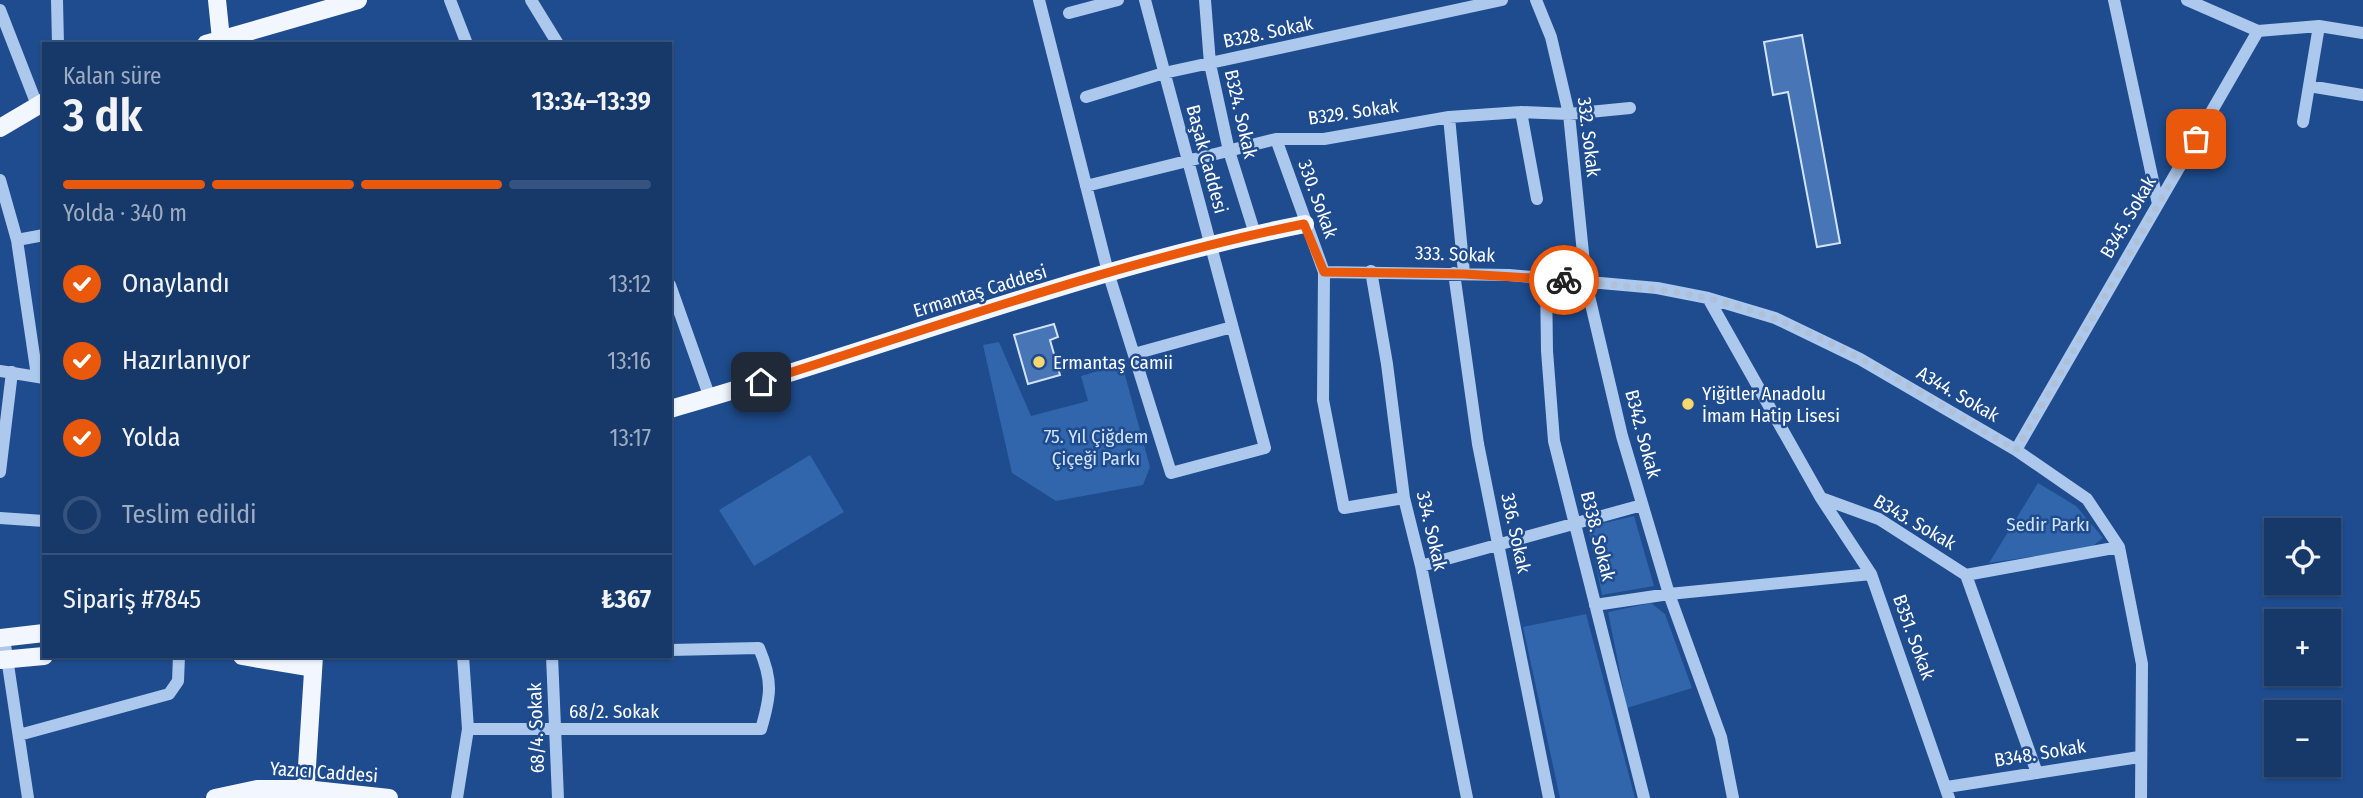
<!DOCTYPE html>
<html lang="tr">
<head>
<meta charset="utf-8">
<style>
	:root { --surface:#16396a; --page:#234472; --text:#f1f3f6; --muted:#9eacc1; --line:#35537e; --accent:#ea580c }
	body { margin:0; font-family:"Fira Sans Condensed",sans-serif; background:var(--page); color:var(--text); height:100vh; display:flex; flex-direction:column; font-size:26px; white-space:nowrap }
	* { box-sizing:border-box; margin:0 }
	p { font-size:23px; color:var(--muted) }
	.icon { flex:none; width:38px; height:38px; fill:none; stroke:currentColor; stroke-width:2; stroke-linecap:round; stroke-linejoin:round }
	.map { position:relative; flex:1; overflow:hidden }
	.side { position:absolute; left:42px; top:42px; width:630px; height:616px; display:flex; flex-direction:column; background:var(--surface); border-radius:0px; box-shadow:0 2px 5px #0004,0 0 0 2px var(--line) }
	.side>* { flex:none }
	.tools { position:absolute; left:2264px; top:518px; display:grid; gap:14px }
	.tools a { display:grid; place-items:center; width:77px; height:77px; border-radius:0px; background:var(--surface); box-shadow:0 2px 5px #0004,0 0 0 2px var(--line); font-size:35px }
	.pin { position:absolute; display:grid; place-items:center; width:60px; height:60px; color:#fff; margin:-30px; border-radius:14px; box-shadow:0 4px 10px #0006 }
	.courier { position:absolute; display:grid; place-items:center; width:70px; height:70px; margin:-35px; border:5px solid #ea580c; border-radius:50%; background:#fff; color:#222; box-shadow:0 2px 9px #0007 }
	.overview em { font-style:normal; font-weight:600 }
	.overview div { display:flex; flex-direction:column-reverse }
	.overview { display:flex; align-items:center; justify-content:space-between; height:119px; padding:0 21px }
	h1 { font-size:46px; font-weight:600; line-height:52px }
	.bar { display:grid; grid-template-columns:repeat(4,1fr); gap:10px 7px; align-content:center; height:84px; padding:0 21px }
	.bar i { height:9px; border-radius:5px; background:var(--line) }
	.bar .active { background:var(--accent) }
	.bar p { grid-column:span 4 }
	.line { display:flex; align-items:center; gap:18px; padding:0 21px; border-top:2px solid var(--line) }
	.line div { flex:1 }
	ol { padding:0 21px; list-style:none }
	li { display:flex; align-items:center; gap:21px; height:77px }
	li p { margin-inline-start:auto }
	li .icon { padding:7px; border-radius:50%; background:var(--accent); color:#fff; stroke-width:4 }
	li:last-child { color:var(--muted) }
	li i { width:38px; height:38px; border:4px solid var(--line); border-radius:50% }
	.map>svg:first-child { display:block }
</style>
</head>
<body>
<div class="map">
<svg width="2363" height="798" viewBox="0 0 2363 798">
	<rect width="100%" height="100%" fill="#1e4c8e"/>
	<path fill="#3165ac" d="M999 342 1031 416 1088 401 1081 376 1122 364 1150 467 1143 485 1056 501 1012 473 983 345Z
		M810 455 844 512 754 566 719 510Z
		M2038 483 2076 506 2103 538 2090 548 1989 563Z
		M1634 516 1654 586 1602 595 1588 527Z
		M1651 603 1665 614 1692 688 1627 708 1608 612Z
		M1586 614 1635 798H1560L1523 627Z"/>
	<path fill="#4775b6" stroke="#d2e3f9" stroke-width="2" d="M1802 35 1840 243 1817 247 1788 92 1773 95 1764 42Z
		M1054 324 1058 337 1050 340 1060 375 1028 384 1014 335Z"/>
	<g fill="none" stroke-linecap="round" stroke-linejoin="round">
		<path stroke="#acc8ed" stroke-width="12" d="M57 0 58 44
			M450 0 467 44
			M531 0 558 44
			M1039 0 1108 272 1171 473 1265 448 1145 0
			M1205 0 1210 64 1229 151 1255 234
			M1536 0 1551 37 1569 114 1586 283 1622 436 1669 594 1721 737 1733 798
			M2114 0 2158 204
			M2187 0 2258 31
			M0 10 37 105
			M1069 13 1118 0
			M2319 26 2363 33
			M2309 86 2363 95
			M1086 97 1164 73 1502 0
			M1521 112 1537 199
			M1449 117 1464 273
			M1276 139 1324 272 1323 400 1344 508 1404 498
			M0 180 17 240 37 376
			M1086 186 1276 139H1324L1449 117 1521 112 1569 114 1630 108
			M17 240 44 235
			M1371 271 1387 364 1404 498 1421 566 1467 798
			M1324 272 1509 275 1657 288 1708 298 1775 318 1860 359 2016 450 2087 499 2119 547 2142 664 2141 798
			M1454 273 1478 444 1549 798
			M1546 278 1547 351 1554 441 1644 798
			M670 285 710 398
			M1708 298 1821 498 1879 519 1966 575 2037 773
			M1134 354 1232 327
			M0 371 44 378
			M2016 450 2258 31 2319 26 2303 122
			M0 472 12 372
			M1821 498 1871 574 1949 798
			M0 518 44 521
			M1421 566 1642 505
			M1966 575 2119 547
			M1595 605 1669 594 1871 574
			M4 638 28 798
			M552 656 558 798
			M468 729H761C771 695 773 681 759 648L670 650
			M19 735 169 694 178 681 179 656
			M1947 787 2139 757
			M457 798 468 729 463 656"/>
		<path stroke="#f2f7ff" stroke-width="18" d="M217 0 221 39
			M206 44 358 0
			M0 128 44 102
			M670 409C882 349 1088 267 1305 224
			M0 638 44 633
			M242 656 313 668
			M0 660 44 656
			M215 798 257 789H305L389 798
			M305 798 314 656"/>
	</g>
	<g fill="none" stroke-linecap="round" stroke-linejoin="round">
		<path stroke="#b0c0d7" stroke-width="7" stroke-dasharray="0 12.6" d="M1564 280C1612 286 1659 287 1706 298 1819 323 1917 392 2016 450L2196 139"/>
		<path stroke="#ea580c" stroke-width="9" d="M761 382C941 325 1120 261 1304 224L1324 272 1464 274 1564 280"/>
	</g>
	<g fill="#fbd66c" stroke="#1e4c8e" stroke-width="2.5">
		<circle cx="1039" cy="362" r="7"/>
		<circle cx="1688" cy="404" r="7"/>
	</g>
	<g text-anchor="middle" dominant-baseline="central" stroke-width="5" stroke-linejoin="round" paint-order="stroke">
		<g font-size="19" fill="#fff" stroke="#1e4c8e">
			<text transform="translate(1268 32) rotate(-12)">B328. Sokak</text>
			<text transform="translate(1353 112) rotate(-8)">B329. Sokak</text>
			<text transform="translate(1241 114) rotate(77)">B324. Sokak</text>
			<text transform="translate(1589 137) rotate(83)">332. Sokak</text>
			<text transform="translate(1207 159) rotate(75)">Başak Caddesi</text>
			<text transform="translate(1318 199) rotate(70)">330. Sokak</text>
			<text transform="translate(2128 217) rotate(-60)">B345. Sokak</text>
			<text transform="translate(1455 254) rotate(2)">333. Sokak</text>
			<text transform="translate(980 291) rotate(-17)">Ermantaş Caddesi</text>
			<text transform="translate(1958 394) rotate(30)">A344. Sokak</text>
			<text transform="translate(1643 434) rotate(75)">B342. Sokak</text>
			<text transform="translate(1915 522) rotate(30)">B343. Sokak</text>
			<text transform="translate(1432 531) rotate(77)">334. Sokak</text>
			<text transform="translate(1516 533) rotate(78)">336. Sokak</text>
			<text transform="translate(1598 536) rotate(76)">B338. Sokak</text>
			<text transform="translate(1914 637) rotate(70)">B351. Sokak</text>
			<text x="614" y="711">68/2. Sokak</text>
			<text transform="translate(536 728) rotate(-92)">68/4. Sokak</text>
			<text transform="translate(2040 753) rotate(-9)">B348. Sokak</text>
			<text transform="translate(324 772) rotate(4)">Yazıcı Caddesi</text>
		</g>
		<g font-size="19" fill="#fff" stroke="#1e4c8e" text-anchor="start">
			<text x="1053" y="362">Ermantaş Camii</text>
			<text x="1702" y="393">Yiğitler Anadolu<tspan x="1702" dy="22">İmam Hatip Lisesi</tspan></text>
		</g>
		<g font-size="19" fill="#d2e3f9" stroke="#1e4c8e">
			<text x="1096" y="436">75. Yıl Çiğdem<tspan x="1096" dy="22">Çiçeği Parkı</tspan></text>
			<text x="2048" y="524">Sedir Parkı</text>
		</g>
	</g>
</svg>
<div class="tools">
<a><svg class="icon" aria-label="locate" viewBox="0 0 24 24"><circle cx="12" cy="12" r="6"/><path d="M12 2v4M12 18v4M2 12h4M18 12h4"/></svg></a>
<a>+</a>
<a>−</a>
</div>
<div class="pin" style="left:2196px;top:139px;background:#ea580c"><svg class="icon" aria-label="bag" viewBox="0 0 24 24"><path d="M5 8h14l-1 12H6zM9 8a3 3 0 0 1 6 0"/></svg></div>
<div class="pin" style="left:761px;top:382px;background:#1f2937"><svg class="icon" aria-label="home" viewBox="0 0 24 24"><path d="M3 11l9-7 9 7M6 9v11h12V9"/></svg></div>
<div class="courier" style="left:1564px;top:280px"><svg class="icon" aria-label="bike" viewBox="0 0 24 24"><circle cx="6" cy="16" r="4"/><circle cx="18" cy="16" r="4"/><path d="M6 16l4-8h5l3 8M10 8l3 8H6M13 5h3"/></svg></div>
<section class="side">
<div class="overview"><div><h1>3 dk</h1><p>Kalan süre</p></div><em>13:34–13:39</em></div>
<div class="bar"><i class="active"></i><i class="active"></i><i class="active"></i><i></i><p>Yolda · 340 m</p></div>
<ol>
<li><svg class="icon" aria-label="check" viewBox="0 0 24 24"><path d="M5 12l5 5 9-10"/></svg>Onaylandı<p>13:12</p></li>
<li><svg class="icon" aria-label="check" viewBox="0 0 24 24"><path d="M5 12l5 5 9-10"/></svg>Hazırlanıyor<p>13:16</p></li>
<li><svg class="icon" aria-label="check" viewBox="0 0 24 24"><path d="M5 12l5 5 9-10"/></svg>Yolda<p>13:17</p></li>
<li><i></i>Teslim edildi</li>
</ol>
<div class="line" style="height:91px"><div>Sipariş #7845</div><b>₺367</b></div>
</section>
</div>
</body>
</html>
